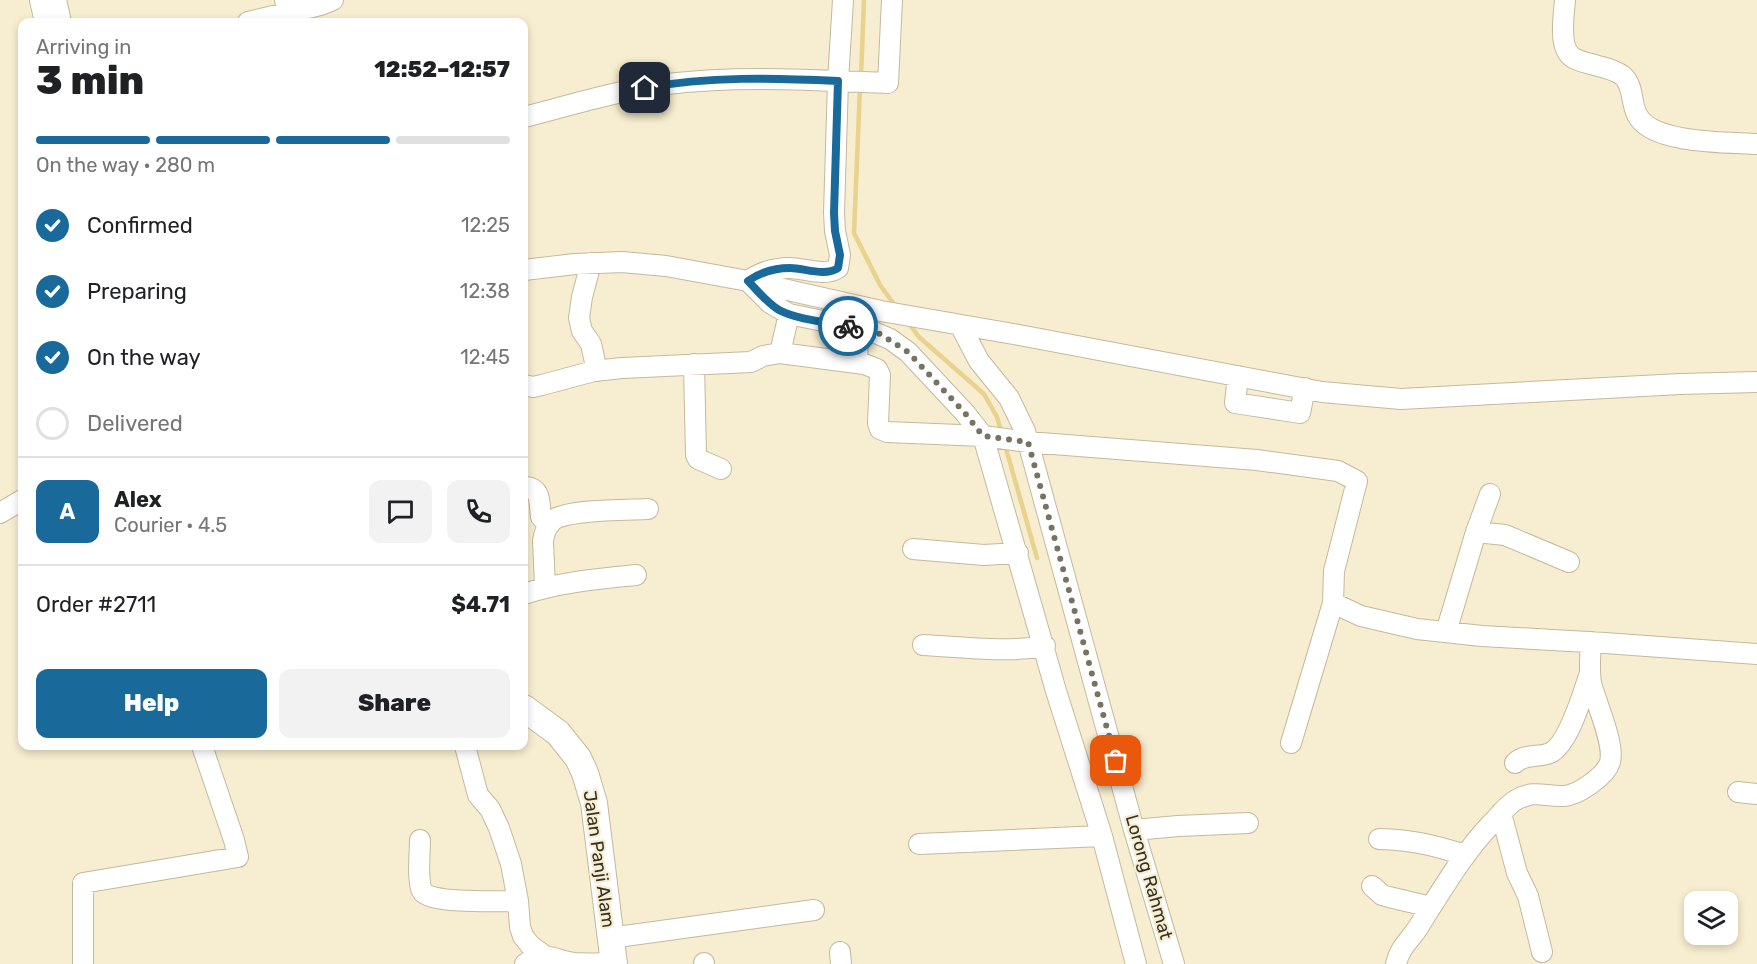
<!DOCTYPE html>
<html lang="en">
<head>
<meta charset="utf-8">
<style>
	:root { --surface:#fff; --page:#f2f2f2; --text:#202124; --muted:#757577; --line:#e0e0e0; --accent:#19699b }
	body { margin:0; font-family:Rubik,sans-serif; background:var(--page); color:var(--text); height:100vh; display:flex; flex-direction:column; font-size:22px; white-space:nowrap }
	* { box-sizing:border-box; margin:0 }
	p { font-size:20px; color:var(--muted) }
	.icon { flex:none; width:33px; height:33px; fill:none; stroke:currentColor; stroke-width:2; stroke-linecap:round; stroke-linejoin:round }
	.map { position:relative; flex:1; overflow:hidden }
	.details { position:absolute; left:18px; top:18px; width:510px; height:732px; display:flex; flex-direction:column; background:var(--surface); border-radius:12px; box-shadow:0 3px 9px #0003 }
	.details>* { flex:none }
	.controls { position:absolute; left:1684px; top:891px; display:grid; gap:12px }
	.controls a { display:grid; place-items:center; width:54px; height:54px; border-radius:12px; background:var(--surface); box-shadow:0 3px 9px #0003; font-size:30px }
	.pin { position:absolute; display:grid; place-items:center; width:51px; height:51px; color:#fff; margin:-26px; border-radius:12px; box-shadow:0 3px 9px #0006 }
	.courier { position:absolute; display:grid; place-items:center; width:60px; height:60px; margin:-30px; border:4px solid #19699b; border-radius:50%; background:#fff; color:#222; box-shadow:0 2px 8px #0007 }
	.summary em { font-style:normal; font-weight:800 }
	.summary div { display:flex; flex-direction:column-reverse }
	.summary { display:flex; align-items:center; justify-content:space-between; height:102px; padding:0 18px }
	h1 { font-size:39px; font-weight:800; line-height:45px }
	.bar { display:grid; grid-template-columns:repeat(4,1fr); gap:9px 6px; align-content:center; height:72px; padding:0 18px }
	.bar i { height:8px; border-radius:4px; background:var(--line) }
	.bar .on { background:var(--accent) }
	.bar p { grid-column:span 4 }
	.line { display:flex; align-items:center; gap:15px; padding:0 18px; border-top:2px solid var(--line) }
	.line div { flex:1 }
	.round { display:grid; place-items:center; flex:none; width:63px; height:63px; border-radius:12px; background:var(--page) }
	ol { padding:0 18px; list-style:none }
	li { display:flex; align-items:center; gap:18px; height:66px }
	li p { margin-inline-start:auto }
	li .icon { padding:6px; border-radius:50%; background:var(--accent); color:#fff; stroke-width:4 }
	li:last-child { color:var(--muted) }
	li i { width:33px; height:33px; border:3px solid var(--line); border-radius:50% }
	.button { display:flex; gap:12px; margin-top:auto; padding:12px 18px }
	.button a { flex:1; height:69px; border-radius:12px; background:var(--accent); color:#fff; font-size:24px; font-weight:800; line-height:69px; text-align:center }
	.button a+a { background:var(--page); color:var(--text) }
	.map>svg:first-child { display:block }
</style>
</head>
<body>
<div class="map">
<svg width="1757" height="964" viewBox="0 0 1757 964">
	<rect width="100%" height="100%" fill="#f7edd0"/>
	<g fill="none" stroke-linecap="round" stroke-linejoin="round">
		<path stroke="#e9d28d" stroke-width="4.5" d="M861 76 864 0
			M860 87 854 233 880 285 896 307
			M907 321 919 337 984 394 997 417 1002 434
			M1005 445 1037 558"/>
		<defs>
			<path id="minor" d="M56 0 61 22
				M843 0 838 81 834 213 835 231 840 255 838 268C825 277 804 268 789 268 773 268 761 272 748 281L770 303 789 314 871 331 890 339 908 352 965 413 983 436 1056 691 1102 836 1136 964
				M1565 0C1564 15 1558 47 1572 57 1579 62 1589 63 1598 66 1607 68 1615 70 1623 76 1635 87 1630 106 1639 118 1657 144 1728 142 1757 144
				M286 11C302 10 318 7 333 0
				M248 22 282 14 287 9 285 0
				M524 117C571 105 619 90 667 84 741 75 814 80 888 83L892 0
				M591 263 582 297 579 318 582 331 591 344 597 371
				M524 270 575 264 622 262 666 266 748 281 881 311 1019 335 1322 392 1401 399 1680 384 1757 382
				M960 325 979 361 1009 398 1025 431 1134 830 1174 964
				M780 353 789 314
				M857 363 858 328
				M694 364 696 455 698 459 721 469
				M1238 376 1235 403 1300 413 1305 388
				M524 385 533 387 542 385 594 371 622 368 751 362 763 356 780 353 864 364 877 369 880 375 878 423 880 429 887 432 983 436 1028 442 1257 460 1338 471 1357 481 1334 571 1333 603 1361 616 1417 629 1482 636 1605 643 1757 654
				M524 487C542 487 539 503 541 517L550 524
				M0 513 22 500
				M1476 532 1490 494
				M913 549 984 555 1018 553
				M545 587 543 541C544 534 547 525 553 520 569 509 628 510 648 509
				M524 594C560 582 598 579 636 575
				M1446 632 1476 532 1505 535 1569 562
				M923 645C963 647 1004 653 1045 646
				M1291 743 1333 603
				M465 746 478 795 490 809 499 828 511 864 518 901 520 927 523 936 530 945 545 956
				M1515 763C1525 753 1539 758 1550 753 1569 744 1583 693 1590 673
				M1738 792 1757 794
				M1501 813 1517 873 1528 896 1542 952
				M1134 830 1178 826 1248 823
				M1379 839C1413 840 1433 845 1465 855
				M420 840C420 853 417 879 422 891 428 904 503 901 518 901
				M919 844 1102 836
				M1372 886 1382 895 1389 897 1431 907
				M610 938 814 910
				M840 952 841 964
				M704 963V964
				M83 964V883L238 857 234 840 202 746
				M525 964C545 949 555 961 575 963 588 964 601 963 614 963
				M1396 964C1400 946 1410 941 1419 926 1442 890 1463 853 1493 822 1500 815 1507 805 1516 800 1536 789 1544 797 1564 796 1578 795 1606 776 1610 762 1615 744 1596 703 1591 683 1589 670 1590 656 1591 642"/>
			<path id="major" d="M43 0 48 22
				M524 708 558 733 578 758 585 773 594 803 614 964"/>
		</defs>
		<use href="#minor" stroke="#c3ba9e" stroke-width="22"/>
		<use href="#major" stroke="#c3ba9e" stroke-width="28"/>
		<use href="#minor" stroke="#fff" stroke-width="20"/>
		<use href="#major" stroke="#fff" stroke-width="26"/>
	</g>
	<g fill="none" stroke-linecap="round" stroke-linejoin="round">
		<path stroke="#787261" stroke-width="6" stroke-dasharray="0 10.8" d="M848 326 880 334 908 352 965 413 983 436 1028 442 1116 761"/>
		<path stroke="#19699b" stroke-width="8" d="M645 88C709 76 774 78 838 81L834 213 835 231 840 255 838 268C825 277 804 268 790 268 773 268 761 272 748 281 758 291 767 303 779 310 798 320 827 322 848 326"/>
	</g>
	<g text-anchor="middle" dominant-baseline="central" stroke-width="4.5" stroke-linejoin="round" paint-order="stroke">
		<g font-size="18" fill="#343025" stroke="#f7edd0">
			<text transform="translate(599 859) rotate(82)">Jalan Panji Alam</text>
			<text transform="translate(1149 877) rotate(74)">Lorong Rahmat</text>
		</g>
	</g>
</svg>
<div class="controls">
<a><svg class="icon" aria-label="layers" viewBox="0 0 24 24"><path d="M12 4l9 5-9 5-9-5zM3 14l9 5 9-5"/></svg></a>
</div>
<div class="pin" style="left:1116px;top:761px;background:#ea580c"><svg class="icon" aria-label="bag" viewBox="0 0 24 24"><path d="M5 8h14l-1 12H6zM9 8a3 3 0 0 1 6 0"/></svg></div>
<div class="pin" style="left:645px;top:88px;background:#1f2937"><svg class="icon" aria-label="home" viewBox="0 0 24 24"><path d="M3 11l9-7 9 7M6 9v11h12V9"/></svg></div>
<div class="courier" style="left:848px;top:326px"><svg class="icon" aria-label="bike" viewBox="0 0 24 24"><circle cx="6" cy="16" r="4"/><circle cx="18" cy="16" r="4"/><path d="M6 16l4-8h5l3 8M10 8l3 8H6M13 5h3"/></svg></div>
<section class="details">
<div class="summary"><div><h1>3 min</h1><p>Arriving in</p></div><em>12:52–12:57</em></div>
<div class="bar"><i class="on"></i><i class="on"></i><i class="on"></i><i></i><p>On the way · 280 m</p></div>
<ol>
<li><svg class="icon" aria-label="check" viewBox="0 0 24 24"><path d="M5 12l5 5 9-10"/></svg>Confirmed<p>12:25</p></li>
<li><svg class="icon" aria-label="check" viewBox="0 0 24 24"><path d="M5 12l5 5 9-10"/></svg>Preparing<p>12:38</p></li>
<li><svg class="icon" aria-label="check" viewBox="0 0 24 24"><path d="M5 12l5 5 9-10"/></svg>On the way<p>12:45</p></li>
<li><i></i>Delivered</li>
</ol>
<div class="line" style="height:108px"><b class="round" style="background:var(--accent);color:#fff">A</b><div><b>Alex</b><p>Courier · 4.5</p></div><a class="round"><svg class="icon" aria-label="chat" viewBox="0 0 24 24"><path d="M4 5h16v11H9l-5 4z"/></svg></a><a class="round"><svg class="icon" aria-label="phone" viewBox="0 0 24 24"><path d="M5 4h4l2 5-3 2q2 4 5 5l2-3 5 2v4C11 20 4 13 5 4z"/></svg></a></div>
<div class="line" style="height:78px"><div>Order #2711</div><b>$4.71</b></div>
<div class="button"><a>Help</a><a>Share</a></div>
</section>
</div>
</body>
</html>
